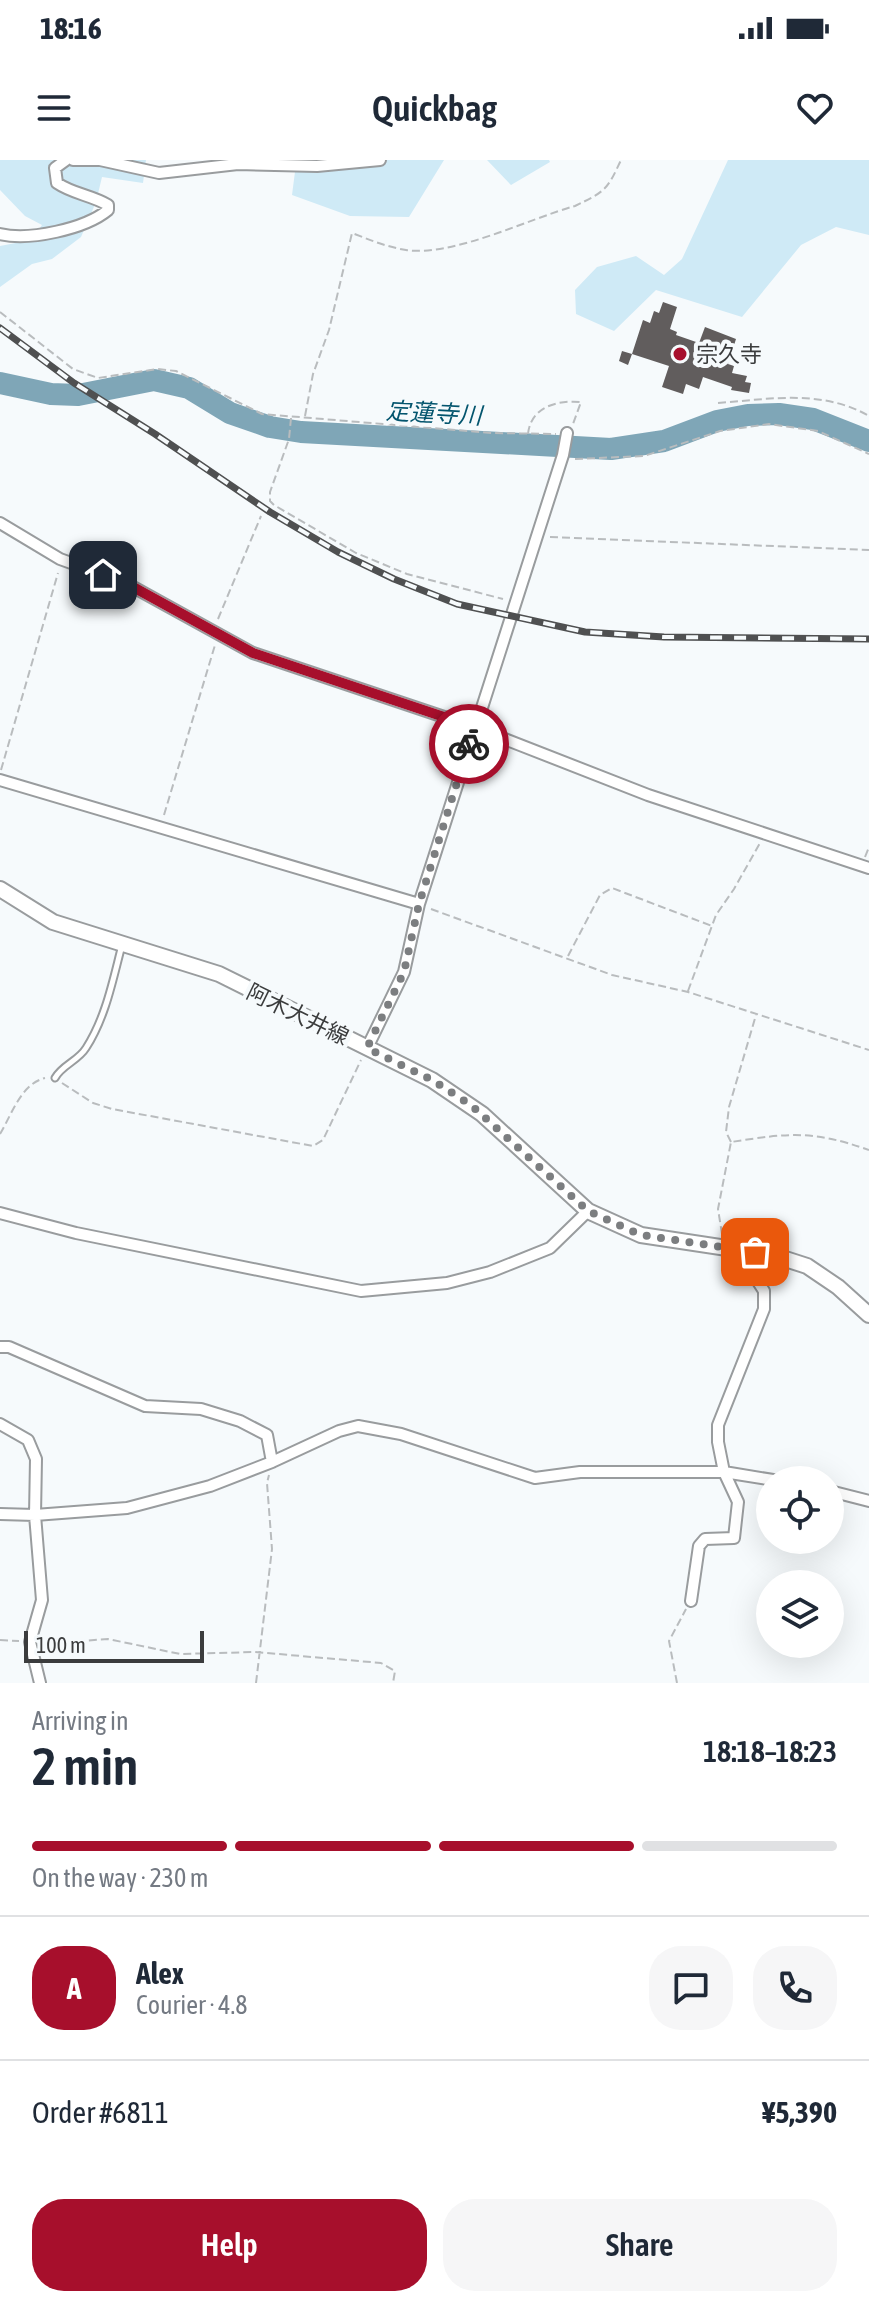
<!DOCTYPE html>
<html lang="en">
<head>
<meta charset="utf-8">
<style>
	:root { --surface:#fff; --page:#f6f6f7; --text:#1f2937; --muted:#747a83; --line:#e0e1e3; --accent:#a70f2c }
	body { margin:0; font-family:"Asap Condensed","Noto Sans JP",sans-serif; background:var(--page); color:var(--text); height:100vh; display:flex; flex-direction:column; font-size:30px; white-space:nowrap }
	* { box-sizing:border-box; margin:0 }
	p { font-size:26px; color:var(--muted) }
	.icon { flex:none; width:44px; height:44px; fill:none; stroke:currentColor; stroke-width:2; stroke-linecap:round; stroke-linejoin:round }
	.map { position:relative; height:1523px; overflow:hidden }
	.side { display:flex; flex-direction:column; background:var(--surface); flex:1 }
	.side>* { flex:none }
	.fabs { position:absolute; left:756px; top:1306px; display:grid; gap:16px }
	.fabs a { display:grid; place-items:center; width:88px; height:88px; border-radius:50%; background:var(--surface); box-shadow:0 8px 32px #0002; font-size:40px }
	.scale { position:absolute; left:24px; bottom:20px; width:180px; box-sizing:border-box; padding-left:8px; border:4px solid #3b3c3d; border-top:0; font-size:22px; line-height:28px; white-space:nowrap; color:#3b3c3d; -webkit-text-stroke:6px #f6fafc; paint-order:stroke }
	.pin { position:absolute; display:grid; place-items:center; width:68px; height:68px; color:#fff; margin:-34px; border-radius:16px; box-shadow:0 4px 12px #0006 }
	.courier { position:absolute; display:grid; place-items:center; width:80px; height:80px; margin:-40px; border:6px solid #a70f2c; border-radius:50%; background:#fff; color:#222; box-shadow:0 2px 10px #0007 }
	.head em { font-style:normal; font-weight:600 }
	.head div { display:flex; flex-direction:column-reverse }
	.head { display:flex; align-items:center; justify-content:space-between; height:136px; padding:0 32px }
	h1 { font-size:52px; font-weight:600; line-height:60px }
	.bar { display:grid; grid-template-columns:repeat(4,1fr); gap:12px 8px; align-content:center; height:96px; padding:0 32px }
	.bar i { height:10px; border-radius:6px; background:var(--line) }
	.bar .active { background:var(--accent) }
	.bar p { grid-column:span 4 }
	.line { display:flex; align-items:center; gap:20px; padding:0 32px; border-top:2px solid var(--line) }
	.line div { flex:1 }
	.round { display:grid; place-items:center; flex:none; width:84px; height:84px; border-radius:32px; background:var(--page) }
	.primary-button { display:flex; gap:16px; margin-top:auto; padding:16px 32px }
	.primary-button a { flex:1; height:92px; border-radius:32px; background:var(--accent); color:#fff; font-size:32px; font-weight:600; line-height:92px; text-align:center }
	.primary-button a+a { background:var(--page); color:var(--text) }
	.status { display:flex; justify-content:space-between; align-items:center; height:56px; padding:0 40px; background:var(--surface); direction:ltr }
	.status svg { height:22px; fill:currentColor }
	header { display:flex; justify-content:space-between; align-items:center; height:104px; padding:0 32px; background:var(--surface); font-size:36px; font-weight:600 }
	.map>svg:first-child { display:block }
</style>
</head>
<body>
<div class="status"><b>18:16</b><svg viewBox="0 0 49 12"><path d="M0 12V9h3v3zM5 12V6h3v6zM10 12V3h3v9zM15 12V0h3v12zM26 1h20v11H26zM47 4h2v5h-2z"/></svg></div>
<header><svg class="icon" aria-label="menu" viewBox="0 0 24 24"><path d="M4 6h16M4 12h16M4 18h16"/></svg>Quickbag<svg class="icon" aria-label="heart" viewBox="0 0 24 24"><path d="M12 20l-8-8c-3-5 5-10 8-4 3-6 11-1 8 4z"/></svg></header>
<div class="map">
<svg width="869" height="1523" viewBox="0 0 869 1523">
	<rect width="100%" height="100%" fill="#f6fafc"/>
	<path fill="#cfeaf6" d="M0 0H146L143 23 102 17 96 42 81 77 52 99 32 104 0 127V86L31 80 42 65 25 56 0 30Z
		M292 0H444L409 57 350 56 292 35 296 4Z
		M487 0H549L550 2 511 25Z
		M728 0H869V75L836 67 801 85 742 157 656 130 614 171 576 154 575 130 597 107 636 96 664 115 682 99Z"/>
	<g fill="none" stroke-linecap="round" stroke-linejoin="round">
		<path stroke="#7fa6b7" stroke-width="22" d="M0 223 51 234 78 235 154 220 189 228 230 253 270 267 301 272 611 289 664 281 717 261 748 255 779 254 813 259 869 281"/>
	</g>
	<path fill="#615d5d" d="M663 142 677 147 670 169 677 172 676 175 699 183 705 167 736 179 728 204 734 206 732 213 747 216 745 222 751 223 749 233 731 230 732 227 703 217 699 229 686 224 683 234 662 227 669 206 632 194 628 205 619 201 622 191 632 194 643 160 650 163 654 151 659 153Z"/>
	<g fill="none" stroke-linecap="round" stroke-linejoin="round">
		<defs>
			<path id="lane" d="M55 918C62 905 78 901 86 888 106 857 113 819 122 785"/>
			<path id="street" d="M73 0H100L159 13 238 4 317 6 380 0
				M0 74C29 81 85 69 108 50V45C91 35 73 34 57 23L55 8 66 0
				M0 363 60 399 124 422 253 493 474 567 648 635 869 708
				M0 620 419 744
				M367 888 404 812 419 744 563 295 567 273
				M0 1053 76 1073 361 1131 447 1123 490 1112 550 1088 588 1051
				M0 1187H9L145 1246 201 1249 240 1261 267 1275 272 1302
				M0 1264 28 1280 36 1299 35 1355 42 1440 30 1482 40 1523
				M830 1331 869 1341
				M0 1354 35 1355 127 1348 210 1326 272 1302 339 1271 358 1266 401 1274 535 1318 580 1312H724L773 1320
				M691 1441 699 1386 705 1379 734 1378 738 1342 724 1312 718 1282V1265L764 1149V1131L737 1089"/>
			<path id="secondary" d="M0 729 53 762 219 814 432 920 482 954 588 1051 641 1075 773 1095 807 1106 838 1127 869 1155"/>
		</defs>
		<use href="#lane" stroke="#999c9e" stroke-width="9"/>
		<use href="#street" stroke="#999c9e" stroke-width="14"/>
		<use href="#secondary" stroke="#999c9e" stroke-width="18"/>
		<path stroke="#b9bcbe" stroke-width="2" stroke-dasharray="8 4" stroke-linecap="butt" d="M0 152 73 209 98 218 157 209 176 211 262 254 492 273 556 274
			M718 243C770 239 822 229 869 256
			M305 256 313 214 329 170 352 73C370 80 387 87 406 90 453 97 528 59 575 46 606 31 607 30 621 0
			M291 258 289 279 270 332V341L274 345 356 393 407 414 503 439
			M528 274C531 246 558 240 581 242L573 264
			M575 299 644 296 720 271 769 264 818 271 869 294
			M550 377 869 390
			M218 459 261 356
			M1 610 58 413
			M164 655 215 485
			M865 697 869 687
			M431 749 612 815 688 832 869 890
			M568 796 600 735 612 728 712 766
			M688 831 716 755 734 729 760 683
			M62 923 93 943 112 949 313 986 323 980 361 900
			M0 974C12 954 21 924 45 918
			M731 982 726 972 729 947 756 855
			M722 1074 718 1049 731 982C789 973 812 970 869 990
			M0 1480 19 1481
			M41 1484 108 1479 180 1494 255 1492 381 1503 395 1511 393 1523
			M256 1523 272 1389 267 1323 269 1315
			M677 1523 669 1481 686 1449"/>
		<use href="#lane" stroke="#fff" stroke-width="5"/>
		<use href="#street" stroke="#fff" stroke-width="10"/>
		<use href="#secondary" stroke="#fff" stroke-width="14"/>
		<defs>
			<path id="rail" d="M0 168 74 223 155 274 270 352 338 392 394 419 457 444 585 472 664 477 869 479"/>
		</defs>
		<use href="#rail" stroke="#4f5051" stroke-width="7"/>
		<use href="#rail" stroke="#f6fafc" stroke-width="4" stroke-dasharray="12" stroke-linecap="butt"/>
	</g>
	<g fill="none" stroke-linecap="round" stroke-linejoin="round">
		<path stroke="#7c7e80" stroke-width="8" stroke-dasharray="0 14.4" d="M469 584 419 744 404 812 367 888 432 920 471 945 588 1051 641 1075 755 1092"/>
		<path stroke="#a70f2c" stroke-width="10" d="M103 415 124 422 253 493 474 567 469 584"/>
	</g>
	<circle fill="#a70f2c" stroke="#f6fafc" stroke-width="3" cx="680" cy="194" r="8"/>
	<g text-anchor="middle" dominant-baseline="central" stroke-width="8" stroke-linejoin="round" paint-order="stroke">
		<g font-size="22" fill="#3b3c3d" stroke="#f6fafc" text-anchor="start">
			<text x="696" y="194">宗久寺</text>
		</g>
		<g font-size="22" fill="#3b3c3d" stroke="#f6fafc">
			<text transform="translate(298 854) rotate(26)">阿木大井線</text>
		</g>
		<g font-size="24" font-style="italic" fill="#04556e" stroke="#f6fafc">
			<text transform="translate(434 253) rotate(3)">定蓮寺川</text>
		</g>
	</g>
</svg>
<div class="fabs">
<a><svg class="icon" aria-label="locate" viewBox="0 0 24 24"><circle cx="12" cy="12" r="6"/><path d="M12 2v4M12 18v4M2 12h4M18 12h4"/></svg></a>
<a><svg class="icon" aria-label="layers" viewBox="0 0 24 24"><path d="M12 4l9 5-9 5-9-5zM3 14l9 5 9-5"/></svg></a>
</div>
<div class="scale">100 m</div>
<div class="pin" style="left:755px;top:1092px;background:#ea580c"><svg class="icon" aria-label="bag" viewBox="0 0 24 24"><path d="M5 8h14l-1 12H6zM9 8a3 3 0 0 1 6 0"/></svg></div>
<div class="pin" style="left:103px;top:415px;background:#1f2937"><svg class="icon" aria-label="home" viewBox="0 0 24 24"><path d="M3 11l9-7 9 7M6 9v11h12V9"/></svg></div>
<div class="courier" style="left:469px;top:584px"><svg class="icon" aria-label="bike" viewBox="0 0 24 24"><circle cx="6" cy="16" r="4"/><circle cx="18" cy="16" r="4"/><path d="M6 16l4-8h5l3 8M10 8l3 8H6M13 5h3"/></svg></div>
</div>
<section class="side">
<div class="head"><div><h1>2 min</h1><p>Arriving in</p></div><em>18:18–18:23</em></div>
<div class="bar"><i class="active"></i><i class="active"></i><i class="active"></i><i></i><p>On the way · 230 m</p></div>
<div class="line" style="height:144px"><b class="round" style="background:var(--accent);color:#fff">A</b><div><b>Alex</b><p>Courier · 4.8</p></div><a class="round"><svg class="icon" aria-label="chat" viewBox="0 0 24 24"><path d="M4 5h16v11H9l-5 4z"/></svg></a><a class="round"><svg class="icon" aria-label="phone" viewBox="0 0 24 24"><path d="M5 4h4l2 5-3 2q2 4 5 5l2-3 5 2v4C11 20 4 13 5 4z"/></svg></a></div>
<div class="line" style="height:104px"><div>Order #6811</div><b>¥5,390</b></div>
<div class="primary-button"><a>Help</a><a>Share</a></div>
</section>
</body>
</html>
